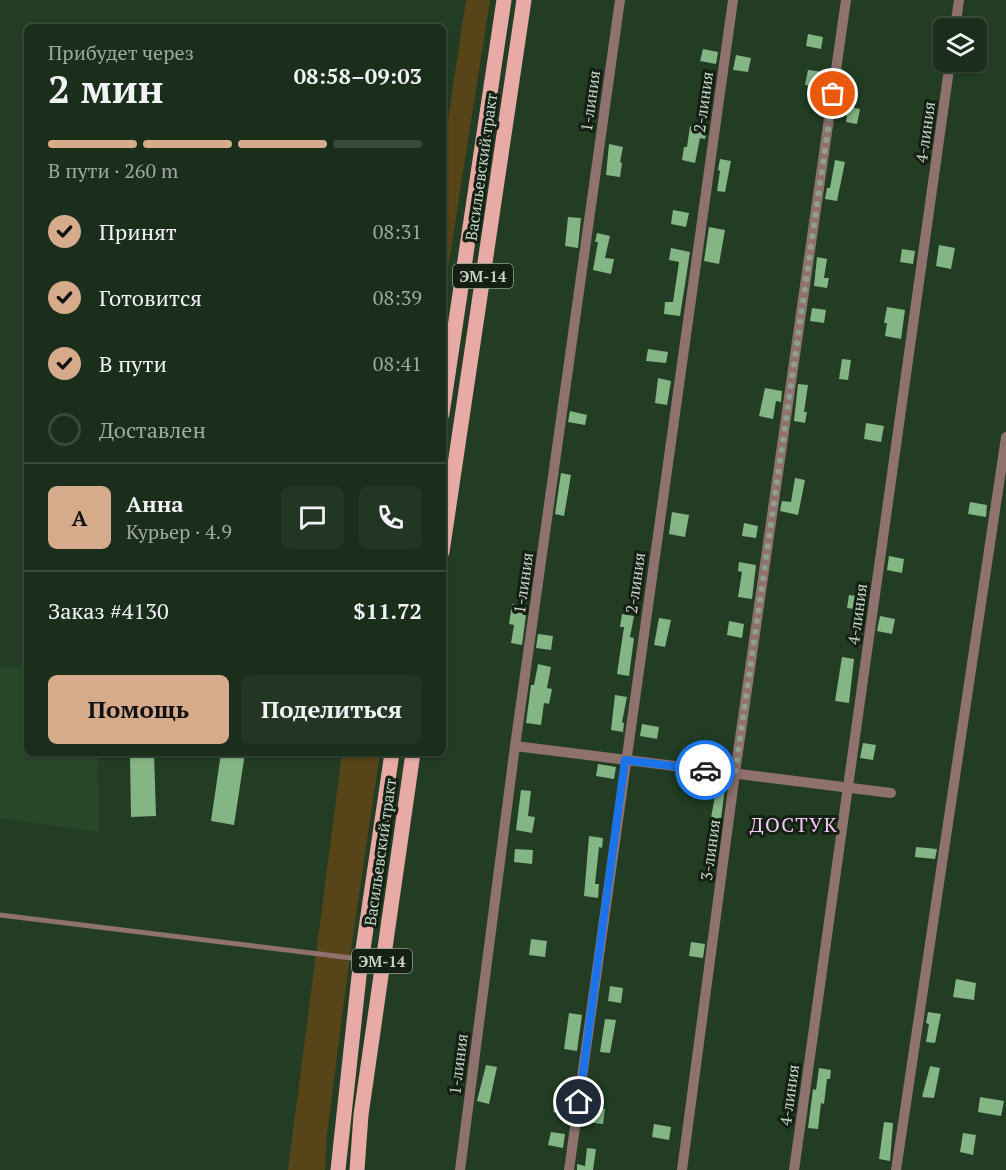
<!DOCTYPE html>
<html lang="ru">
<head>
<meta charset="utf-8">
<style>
	:root { --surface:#1a2e1b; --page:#233624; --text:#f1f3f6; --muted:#9fa8a3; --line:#384a3a; --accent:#d6ab8b }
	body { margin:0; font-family:"PT Serif",serif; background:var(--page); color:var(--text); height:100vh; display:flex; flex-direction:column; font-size:22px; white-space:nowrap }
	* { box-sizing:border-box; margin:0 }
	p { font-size:20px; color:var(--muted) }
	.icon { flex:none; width:33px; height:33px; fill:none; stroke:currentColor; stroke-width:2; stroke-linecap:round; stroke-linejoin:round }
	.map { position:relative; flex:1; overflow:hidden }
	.side { position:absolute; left:24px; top:24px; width:422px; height:732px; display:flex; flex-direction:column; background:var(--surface); border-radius:9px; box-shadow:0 2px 4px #0004,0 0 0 2px var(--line) }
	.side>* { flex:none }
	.controls { position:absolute; left:933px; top:18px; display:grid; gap:12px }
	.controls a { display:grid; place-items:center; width:54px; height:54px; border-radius:9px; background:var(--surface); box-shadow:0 2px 4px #0004,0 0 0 2px var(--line); font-size:30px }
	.pin { position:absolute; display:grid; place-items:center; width:51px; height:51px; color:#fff; margin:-26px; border:3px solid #fff; border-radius:50%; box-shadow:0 2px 6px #0007 }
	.courier { position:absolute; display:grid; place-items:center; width:60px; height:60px; margin:-30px; border:4px solid #1a73e8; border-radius:50%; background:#fff; color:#222; box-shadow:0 2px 8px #0007 }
	.summary em { font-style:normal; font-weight:600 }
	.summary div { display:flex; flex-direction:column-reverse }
	.summary { display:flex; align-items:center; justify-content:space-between; height:102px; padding:0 24px }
	h1 { font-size:39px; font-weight:600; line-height:45px }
	.bar { display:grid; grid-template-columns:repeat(4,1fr); gap:9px 6px; align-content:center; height:72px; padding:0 24px }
	.bar i { height:8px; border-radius:4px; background:var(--line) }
	.bar .active { background:var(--accent) }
	.bar p { grid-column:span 4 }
	.line { display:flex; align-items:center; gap:15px; padding:0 24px; border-top:2px solid var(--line) }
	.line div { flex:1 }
	.round { display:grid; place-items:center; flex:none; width:63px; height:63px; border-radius:9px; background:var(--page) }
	ol { padding:0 24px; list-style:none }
	li { display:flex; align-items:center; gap:18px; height:66px }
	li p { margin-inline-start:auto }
	li .icon { padding:6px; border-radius:50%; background:var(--accent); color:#111; stroke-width:4 }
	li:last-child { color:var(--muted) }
	li i { width:33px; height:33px; border:3px solid var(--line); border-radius:50% }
	.button { display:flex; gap:12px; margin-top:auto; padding:12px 24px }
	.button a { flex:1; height:69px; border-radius:9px; background:var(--accent); color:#111; font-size:24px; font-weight:600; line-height:69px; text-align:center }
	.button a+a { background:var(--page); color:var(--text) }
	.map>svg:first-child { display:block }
</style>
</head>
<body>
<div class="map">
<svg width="1006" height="1170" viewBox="0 0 1006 1170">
	<rect width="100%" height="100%" fill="#223d24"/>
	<path fill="#274729" d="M0 667 27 669V753H98L99 832 0 818Z"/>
	<path fill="#574418" d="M466 0H490L443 300V153Z
		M342 753H380L350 956 327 1134 325 1170H288Z"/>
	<path fill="#84b585" d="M808 34 823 37 821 49 806 46Z
		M703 49 718 52 716 64 700 61Z
		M736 55 751 58 748 72 733 70Z
		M808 70 824 72 821 88 805 85Z
		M848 107 860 109 857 124 846 122Z
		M690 126 707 129 705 139 700 138 695 163 682 160 684 147H687Z
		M609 144 623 147 620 162 622 163 620 177 606 175Z
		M720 159 731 161 725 192 717 191 720 171 718 170Z
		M835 160 845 162 837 201 825 199 827 188H830Z
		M673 210 689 213 686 227 671 224Z
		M568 217 581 218 578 248 565 246Z
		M709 227 725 230 719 264 704 261Z
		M597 233 610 236 605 258 614 259 611 274 593 270 598 242H595Z
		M939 245 955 248 951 269 936 266Z
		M671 248 690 252 680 316 664 314 665 302H673L679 262 669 260Z
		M902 249 915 251 913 264 900 262Z
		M817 257 827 259 824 278H829L827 288 814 286Z
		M887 307 905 310 901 339 885 336 887 323H884Z
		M812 308 826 310 824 323 810 321Z
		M648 349 668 352 666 363 646 361Z
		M842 359 851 360 848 380 839 379Z
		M658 378 671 381 667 405 655 403Z
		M798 384 808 385 804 412H807L805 423 794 421Z
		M765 388 782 391 781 402 776 401 773 419 759 416Z
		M570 411 587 415 585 425 568 422Z
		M866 423 884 426 881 442 864 439Z
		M561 473 571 475 564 516 555 514Z
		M795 478 805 480 798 515 780 511 782 501 791 502Z
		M970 502 987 505 986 517 968 514Z
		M672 512 689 515 685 537 669 534Z
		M744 523 758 526 756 538 742 536Z
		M889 556 904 559 902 573 887 570Z
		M739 562 756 565 752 599 738 597 742 572 738 571Z
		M849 595 864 597 862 610 847 608Z
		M512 604 527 607 522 645 511 643 514 625 509 624Z
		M622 614 634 616 630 637 634 638 629 676 617 674 624 627H620Z
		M880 616 895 619 892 634 877 631Z
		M659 618 671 620 665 647 654 645Z
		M729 621 744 624 742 638 727 635Z
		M538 634 553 636 551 650 536 648Z
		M842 657 854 659 849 703 835 701Z
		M538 664 551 667 547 688 552 689 549 704 544 703 541 725 526 723 531 685H534Z
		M615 695 627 697 622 722 624 723 623 732 611 730Z
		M642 724 659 727 657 739 640 736Z
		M863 743 876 745 873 760 860 758Z
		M130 753H154L156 816 131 817Z
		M221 753H245L234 825 211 821Z
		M598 764 616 767 614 779 596 776Z
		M718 779 726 780 721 819 711 818Z
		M521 790 531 791 528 816 535 817 532 833 516 830Z
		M589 836 603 838 602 848 599 847 595 884H599L598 898 584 896Z
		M916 847 937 849 935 859 915 857Z
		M515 849 533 850 532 864 514 862Z
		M531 939 547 941 545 957 529 955Z
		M691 942 705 944 703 958 689 956Z
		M956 979 976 983 974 1000 953 997Z
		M610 986 623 988 621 1003 608 1001Z
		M928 1012 941 1014 935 1043 926 1042 929 1024 926 1023Z
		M569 1013 582 1015 577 1051 564 1049Z
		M605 1019 616 1020 610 1053 600 1052Z
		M486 1065 497 1067 489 1104 477 1101Z
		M930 1066 940 1068 934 1098 922 1097Z
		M819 1068 831 1070 830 1079H827L824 1104 821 1103 818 1129 808 1128 813 1089 816 1090Z
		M556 1096 569 1099 566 1115 553 1112Z
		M980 1097 1004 1101 1001 1116 978 1112Z
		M588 1107 605 1109 603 1124 586 1122Z
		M884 1122 893 1123 890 1161 879 1159Z
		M654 1124 671 1127 669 1140 652 1137Z
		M551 1132 565 1134 563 1148 548 1145Z
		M963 1133 976 1135 973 1155 960 1152Z
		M587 1148 596 1149 593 1170H577V1164L585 1166Z"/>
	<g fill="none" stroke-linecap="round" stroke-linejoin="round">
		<path stroke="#8f716e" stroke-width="5" d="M0 915 360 959"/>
		<path stroke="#8f716e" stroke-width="10" d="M955 28 959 0
			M515 746 891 793
			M460 1170 515 746 620 0
			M569 1170 733 0
			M682 1170 735 773 846 0
			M794 1170 950 62
			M896 1170 1006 437"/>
		<path stroke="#e7aaa4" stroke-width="15" d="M442 414 504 0
			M442 552 524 0
			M338 1170 359 976 392 753
			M357 1170 361 1115 413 753"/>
	</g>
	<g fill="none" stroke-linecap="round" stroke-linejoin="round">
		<path stroke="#8da08d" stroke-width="6" stroke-dasharray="0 10.8" d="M705 770 735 773 833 94"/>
		<path stroke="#1a73e8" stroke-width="8" d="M579 1102 625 760 705 770"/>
	</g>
	<g text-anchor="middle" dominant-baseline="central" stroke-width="6" stroke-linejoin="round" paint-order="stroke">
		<g fill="#152015" stroke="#919f91" stroke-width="1.5">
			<rect x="453" y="264" width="60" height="24" rx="4.5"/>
			<rect x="352" y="949" width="60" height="24" rx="4.5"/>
		</g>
		<g font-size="15" font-weight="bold" fill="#c6d6c6">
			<text x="483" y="276">ЭМ-14</text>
			<text x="382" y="961">ЭМ-14</text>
		</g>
		<g font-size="16" fill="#c6d6c6" stroke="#152015">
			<text transform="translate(590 101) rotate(-82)">1-линия</text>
			<text transform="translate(703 102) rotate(-82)">2-линия</text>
			<text transform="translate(925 132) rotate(-82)">4-линия</text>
			<text transform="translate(481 167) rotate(-82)">Васильевский тракт</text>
			<text transform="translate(523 583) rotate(-82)">1-линия</text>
			<text transform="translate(635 583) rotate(-82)">2-линия</text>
			<text transform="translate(857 614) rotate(-82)">4-линия</text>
			<text transform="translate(710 850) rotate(-82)">3-линия</text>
			<text transform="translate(380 852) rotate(-82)">Васильевский тракт</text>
			<text transform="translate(458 1064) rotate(-83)">1-линия</text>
			<text transform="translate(789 1095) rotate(-82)">4-линия</text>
		</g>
		<g font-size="20" letter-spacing="1.5" fill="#f8caf9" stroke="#152015">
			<text x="794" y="824">ДОСТУК</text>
		</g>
	</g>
</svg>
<div class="controls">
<a><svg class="icon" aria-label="layers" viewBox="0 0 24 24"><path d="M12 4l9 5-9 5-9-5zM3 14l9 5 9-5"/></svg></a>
</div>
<div class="pin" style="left:833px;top:94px;background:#ea580c"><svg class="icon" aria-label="bag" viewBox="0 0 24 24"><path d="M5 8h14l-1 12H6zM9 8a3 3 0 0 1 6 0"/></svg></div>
<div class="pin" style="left:579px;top:1102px;background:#1f2937"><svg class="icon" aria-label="home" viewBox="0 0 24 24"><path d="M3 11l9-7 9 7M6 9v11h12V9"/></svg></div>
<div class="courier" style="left:705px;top:770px"><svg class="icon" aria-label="car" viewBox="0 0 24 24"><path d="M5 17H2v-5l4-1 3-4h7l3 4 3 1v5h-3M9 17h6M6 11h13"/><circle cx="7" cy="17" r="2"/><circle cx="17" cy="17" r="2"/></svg></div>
<section class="side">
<div class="summary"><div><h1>2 мин</h1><p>Прибудет через</p></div><em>08:58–09:03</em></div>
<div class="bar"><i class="active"></i><i class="active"></i><i class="active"></i><i></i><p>В пути · 260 m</p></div>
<ol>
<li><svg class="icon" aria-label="check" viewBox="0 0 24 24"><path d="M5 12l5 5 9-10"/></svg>Принят<p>08:31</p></li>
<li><svg class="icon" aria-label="check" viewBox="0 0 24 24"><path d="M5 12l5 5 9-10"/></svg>Готовится<p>08:39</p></li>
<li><svg class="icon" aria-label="check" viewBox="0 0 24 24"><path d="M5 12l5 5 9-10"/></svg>В пути<p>08:41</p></li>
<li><i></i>Доставлен</li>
</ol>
<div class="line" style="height:108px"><b class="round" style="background:var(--accent);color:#111">А</b><div><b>Анна</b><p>Курьер · 4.9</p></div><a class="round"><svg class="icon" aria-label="chat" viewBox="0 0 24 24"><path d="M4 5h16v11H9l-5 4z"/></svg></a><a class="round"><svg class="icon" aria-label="phone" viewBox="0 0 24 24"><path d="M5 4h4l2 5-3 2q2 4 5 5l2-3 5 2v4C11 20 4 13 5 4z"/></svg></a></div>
<div class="line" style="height:78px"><div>Заказ #4130</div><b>$11.72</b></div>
<div class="button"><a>Помощь</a><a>Поделиться</a></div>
</section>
</div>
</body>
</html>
